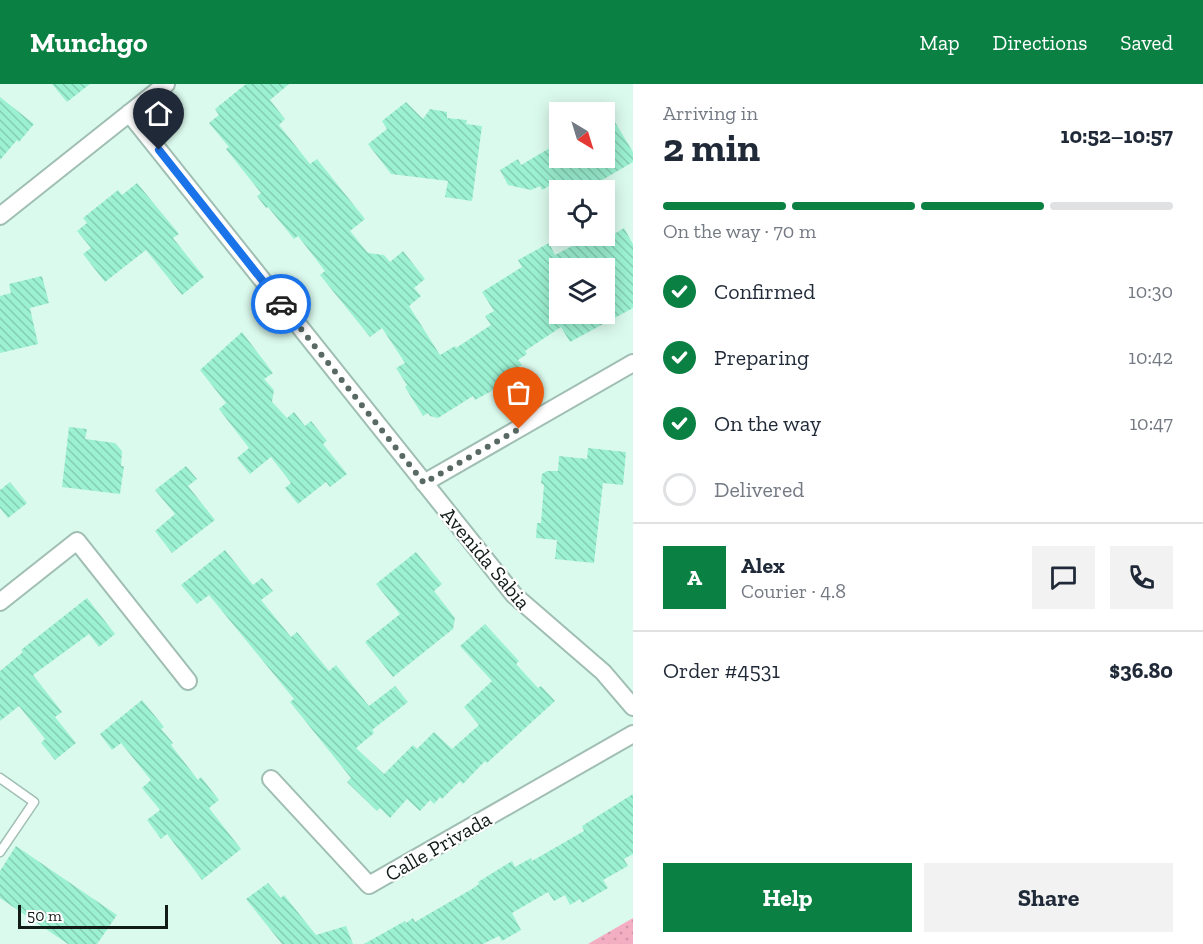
<!DOCTYPE html>
<html lang="en">
<head>
<meta charset="utf-8">
<style>
	:root { --surface:#fff; --page:#f2f2f3; --text:#1f2937; --muted:#747a83; --line:#e0e1e3; --accent:#0b8043 }
	body { margin:0; font-family:"Zilla Slab",serif; background:var(--page); color:var(--text); height:100vh; display:flex; flex-direction:column; font-size:22px; white-space:nowrap }
	* { box-sizing:border-box; margin:0 }
	p { font-size:20px; color:var(--muted) }
	.icon { flex:none; width:33px; height:33px; fill:none; stroke:currentColor; stroke-width:2; stroke-linecap:round; stroke-linejoin:round }
	.map { position:relative; flex:1; overflow:hidden }
	.sheet { display:flex; flex-direction:column; background:var(--surface); width:570px }
	.sheet>* { flex:none }
	.needle { width:39px; rotate:142deg }
	.buttons { position:absolute; left:549px; top:18px; display:grid; gap:12px }
	.buttons a { display:grid; place-items:center; width:66px; height:66px; border-radius:0px; background:var(--surface); box-shadow:0 3px 15px #0003; font-size:30px }
	.scale { position:absolute; left:18px; bottom:15px; width:150px; box-sizing:border-box; padding-left:6px; border:3px solid #111c18; border-top:0; font-size:16px; line-height:21px; white-space:nowrap; color:#111c18; -webkit-text-stroke:4px #fff; paint-order:stroke }
	.pin { position:absolute; display:grid; place-items:center; width:51px; height:51px; color:#fff; margin:-62px -26px; border-radius:50% 50% 50% 0; rotate:-45deg; box-shadow:0 0 6px #0007 }
	.pin .icon { rotate:45deg }
	.courier { position:absolute; display:grid; place-items:center; width:60px; height:60px; margin:-30px; border:4px solid #1a73e8; border-radius:50%; background:#fff; color:#222; box-shadow:0 2px 8px #0007 }
	.overview em { font-style:normal; font-weight:700 }
	.overview div { display:flex; flex-direction:column-reverse }
	.overview { display:flex; align-items:center; justify-content:space-between; height:102px; padding:0 30px }
	h1 { font-size:39px; font-weight:700; line-height:45px }
	.bar { display:grid; grid-template-columns:repeat(4,1fr); gap:9px 6px; align-content:center; height:72px; padding:0 30px }
	.bar i { height:8px; border-radius:4px; background:var(--line) }
	.bar .current { background:var(--accent) }
	.bar p { grid-column:span 4 }
	.line { display:flex; align-items:center; gap:15px; padding:0 30px; border-top:2px solid var(--line) }
	.line div { flex:1 }
	.round { display:grid; place-items:center; flex:none; width:63px; height:63px; border-radius:0px; background:var(--page) }
	ol { padding:0 30px; list-style:none }
	li { display:flex; align-items:center; gap:18px; height:66px }
	li p { margin-inline-start:auto }
	li .icon { padding:6px; border-radius:50%; background:var(--accent); color:#fff; stroke-width:4 }
	li:last-child { color:var(--muted) }
	li i { width:33px; height:33px; border:3px solid var(--line); border-radius:50% }
	.action { display:flex; gap:12px; margin-top:auto; padding:12px 30px }
	.action a { flex:1; height:69px; border-radius:0px; background:var(--accent); color:#fff; font-size:24px; font-weight:700; line-height:69px; text-align:center }
	.action a+a { background:var(--page); color:var(--text) }
	header { display:flex; align-items:center; gap:36px; box-sizing:border-box; height:84px; padding:0 30px; background:var(--accent); color:#fff }
	header strong { font-size:28px }
	nav { display:flex; gap:33px; margin-inline-start:auto; font-size:21px }
	main { display:flex; flex:1; min-height:0 }
	.map>svg:first-child { display:block }
</style>
</head>
<body>
<header>
<strong>Munchgo</strong>
<nav><a>Map</a><a>Directions</a><a>Saved</a></nav>
</header>
<main>
<div class="map">
<svg width="633" height="860" viewBox="0 0 633 860">
	<defs>
		<pattern id="grass-dots" width="8" height="8" patternUnits="userSpaceOnUse" patternTransform="scale(1.5)"><rect width="8" height="8" fill="#f3aec2"/><path d="M2 2h.1M6 6h.1" fill="none" stroke="#cf95a6" stroke-width="1.8" stroke-linecap="round"/></pattern>
		<pattern id="building-back-hatch" width="6" height="6" patternUnits="userSpaceOnUse" patternTransform="scale(1.5)"><rect width="6" height="6" fill="#9cf1d3"/><path d="M-1 5l2 2M0 0l6 6M5-1l2 2" fill="none" stroke="#85ceb4"/></pattern>
	</defs>
	<rect width="100%" height="100%" fill="#dbfaee"/>
	<path fill="url(#grass-dots)" d="M633 834V860H588Z"/>
	<path fill="url(#building-back-hatch)" fill-rule="evenodd" d="M52 0H90L67 18Z
		M246 0H289L270 16 285 35 279 41 310 80 317 75 365 135 350 147 368 169 384 171 390 178 403 167 425 195 414 204 421 212 409 222 440 271 455 262 456 264 491 241 485 232 494 227 482 208 522 183 518 176 549 159 555 171 591 152H611L624 144 633 160V224L570 258 561 243 525 267 527 270 518 276 522 281 503 293 499 303 475 316 473 312 438 334 430 332 428 329 423 332 405 303 407 301 396 284 405 279 382 244 370 253 320 191 325 187 298 152 294 155 268 123 266 124 257 112 261 109 226 65 229 63 209 39 219 31 215 25ZM560 184H604V230H560Z
		M0 13 34 40 19 58 17 56 0 76Z
		M406 18 423 35 430 25 447 28V34L467 36 466 40 482 42 472 117 445 113 448 97 391 90 368 60 387 45 382 37Z
		M604 20 633 68V78L585 106H564L558 97 542 106 540 102 531 106 508 101 500 86 518 75 521 81 560 58V74H604Z
		M137 99 179 150 173 154 204 193 182 211 146 166 105 198 83 170 91 164 77 147 87 139 83 134 118 106 122 111Z
		M42 192 49 219 30 224 38 260 0 269V212L11 209 9 200Z
		M242 248 273 289 264 295 274 306 272 318 287 334 294 328 305 342 311 337 327 357 323 360 347 390 330 403 326 398 298 420 285 404 291 399 271 373 250 390 237 374 249 364 219 325 226 319 200 286Z
		M69 343 87 345 85 355 115 359 122 367 121 382H124L120 410 62 403Z
		M588 364 626 368 623 401 603 399 594 479 555 475 557 456 536 454 537 439H541L544 401 541 399 542 390 547 387H558L559 372 587 375Z
		M186 382 197 395 188 402 215 436 172 469 155 447 175 430 155 406Z
		M10 398 27 419 8 434 0 424V406Z
		M225 466 253 501 262 494 273 507 261 516 291 553 297 548 329 587 336 581 369 622 395 602 408 618 372 646 374 649 356 664 384 690 413 661 417 665 434 648 452 665 479 641 464 623 492 597 460 562 485 540 519 577 516 580 538 604 541 602 555 617 487 679 485 677 463 700 460 697 442 715 440 713 434 720 430 716 420 727 407 715 390 734 380 724 377 727 347 698 351 694 290 618 294 615 209 511 197 520 181 501Z
		M416 468 442 500 434 507 455 534 453 545 393 593 365 558 400 530 376 500Z
		M87 514 115 550 99 563 89 550 33 591 62 628 55 633 76 659 55 676 41 659 45 655 19 622 0 637V587L23 568 21 566Z
		M142 616 164 643 161 645 173 659 171 661 198 696 201 693 219 716 209 724 241 765 202 796 167 750 161 755 147 736 160 726 142 704 151 696 121 659 112 666 100 650Z
		M633 710V770L624 775 628 782 603 796 608 804 582 819 580 815 570 821 565 811 554 817 548 808 512 829 521 846 502 857 499 852 483 860H364L405 837 406 839 413 834 415 838 472 805 479 800 478 798 512 777 515 783 531 774 532 777 584 747 582 742Z
		M16 762 117 831 97 860H68L0 814V787Z
		M268 799 281 814 284 811 316 851 346 842 353 860H282L246 815Z"/>
	<g fill="none" stroke-linecap="round" stroke-linejoin="round">
		<defs>
			<path id="lane" d="M0 694 34 718 0 768"/>
			<path id="street" d="M129 29 514 511 603 588 633 623
				M0 132 166 0
				M424 399 633 279
				M0 518 77 457 188 597
				M271 695 369 801 633 650"/>
		</defs>
		<use href="#lane" stroke="#a0beb3" stroke-width="11"/>
		<use href="#street" stroke="#a0beb3" stroke-width="20"/>
		<use href="#lane" stroke="#fff" stroke-width="8"/>
		<use href="#street" stroke="#fff" stroke-width="16"/>
	</g>
	<g fill="none" stroke-linecap="round" stroke-linejoin="round">
		<path stroke="#586a63" stroke-width="6" stroke-dasharray="0 10.8" d="M281 220 424 399 519 345"/>
		<path stroke="#1a73e8" stroke-width="8" d="M159 66 281 220"/>
	</g>
	<g text-anchor="middle" dominant-baseline="central" stroke-width="4.5" stroke-linejoin="round" paint-order="stroke">
		<g font-size="21" fill="#111c18" stroke="#fff">
			<text transform="translate(486 474) rotate(50)">Avenida Sabia</text>
			<text transform="translate(438 762) rotate(-30)">Calle Privada</text>
		</g>
	</g>
</svg>
<div class="buttons">
<a><svg class="needle" viewBox="-14 -14 28 28"><path d="M0-13l5 13h-10z" fill="#e53935"/><path d="M0 13l5-13h-10z" fill="#747a83"/></svg></a>
<a><svg class="icon" aria-label="locate" viewBox="0 0 24 24"><circle cx="12" cy="12" r="6"/><path d="M12 2v4M12 18v4M2 12h4M18 12h4"/></svg></a>
<a><svg class="icon" aria-label="layers" viewBox="0 0 24 24"><path d="M12 4l9 5-9 5-9-5zM3 14l9 5 9-5"/></svg></a>
</div>
<div class="scale">50 m</div>
<div class="pin" style="left:519px;top:345px;background:#ea580c"><svg class="icon" aria-label="bag" viewBox="0 0 24 24"><path d="M5 8h14l-1 12H6zM9 8a3 3 0 0 1 6 0"/></svg></div>
<div class="pin" style="left:159px;top:66px;background:#1f2937"><svg class="icon" aria-label="home" viewBox="0 0 24 24"><path d="M3 11l9-7 9 7M6 9v11h12V9"/></svg></div>
<div class="courier" style="left:281px;top:220px"><svg class="icon" aria-label="car" viewBox="0 0 24 24"><path d="M5 17H2v-5l4-1 3-4h7l3 4 3 1v5h-3M9 17h6M6 11h13"/><circle cx="7" cy="17" r="2"/><circle cx="17" cy="17" r="2"/></svg></div>
</div>
<section class="sheet">
<div class="overview"><div><h1>2 min</h1><p>Arriving in</p></div><em>10:52–10:57</em></div>
<div class="bar"><i class="current"></i><i class="current"></i><i class="current"></i><i></i><p>On the way · 70 m</p></div>
<ol>
<li><svg class="icon" aria-label="check" viewBox="0 0 24 24"><path d="M5 12l5 5 9-10"/></svg>Confirmed<p>10:30</p></li>
<li><svg class="icon" aria-label="check" viewBox="0 0 24 24"><path d="M5 12l5 5 9-10"/></svg>Preparing<p>10:42</p></li>
<li><svg class="icon" aria-label="check" viewBox="0 0 24 24"><path d="M5 12l5 5 9-10"/></svg>On the way<p>10:47</p></li>
<li><i></i>Delivered</li>
</ol>
<div class="line" style="height:108px"><b class="round" style="background:var(--accent);color:#fff">A</b><div><b>Alex</b><p>Courier · 4.8</p></div><a class="round"><svg class="icon" aria-label="chat" viewBox="0 0 24 24"><path d="M4 5h16v11H9l-5 4z"/></svg></a><a class="round"><svg class="icon" aria-label="phone" viewBox="0 0 24 24"><path d="M5 4h4l2 5-3 2q2 4 5 5l2-3 5 2v4C11 20 4 13 5 4z"/></svg></a></div>
<div class="line" style="height:78px"><div>Order #4531</div><b>$36.80</b></div>
<div class="action"><a>Help</a><a>Share</a></div>
</section>
</main>
</body>
</html>
